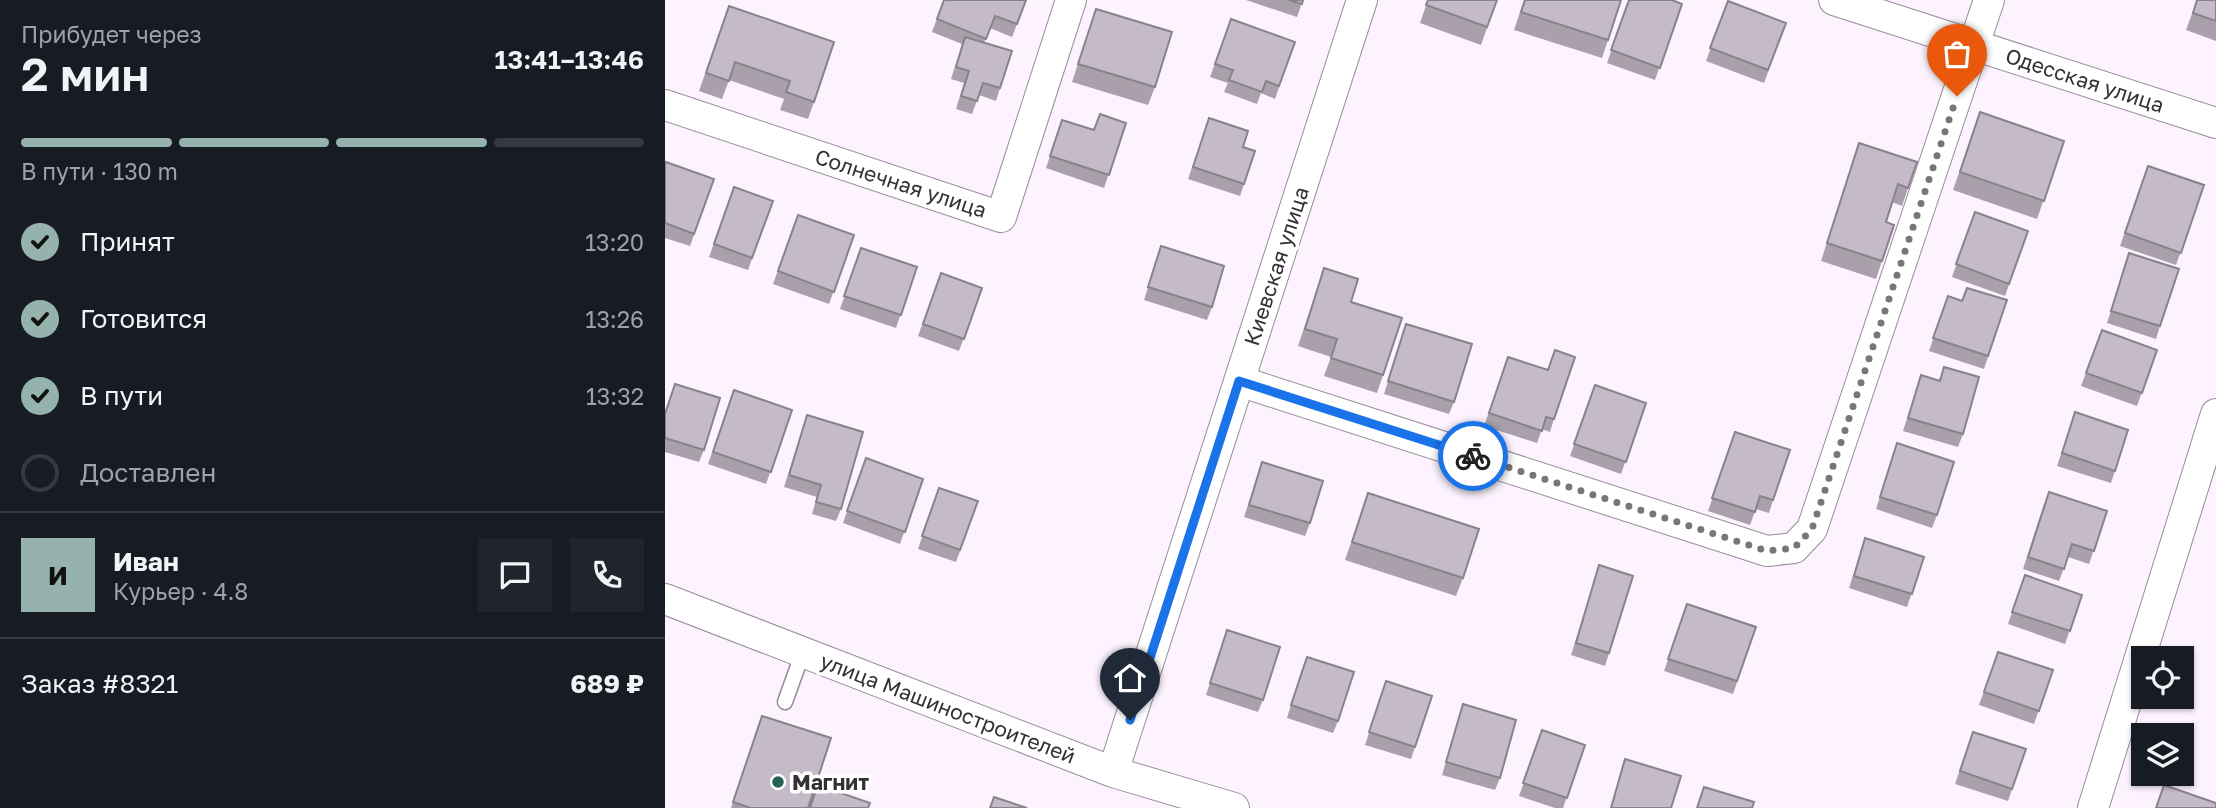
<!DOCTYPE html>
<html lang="ru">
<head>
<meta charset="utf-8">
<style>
	:root { --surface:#171b24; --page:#20242c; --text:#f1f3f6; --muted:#9ea1a6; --line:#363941; --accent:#95b3ac }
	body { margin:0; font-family:"Golos Text",sans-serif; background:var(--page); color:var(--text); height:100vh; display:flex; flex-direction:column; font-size:26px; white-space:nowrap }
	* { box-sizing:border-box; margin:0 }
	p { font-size:23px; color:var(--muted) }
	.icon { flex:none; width:38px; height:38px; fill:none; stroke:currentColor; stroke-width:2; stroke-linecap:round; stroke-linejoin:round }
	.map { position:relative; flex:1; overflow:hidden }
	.sheet { display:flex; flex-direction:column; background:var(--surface); width:665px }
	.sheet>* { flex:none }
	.fabs { position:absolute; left:1466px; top:646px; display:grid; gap:14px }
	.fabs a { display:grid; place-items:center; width:63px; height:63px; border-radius:0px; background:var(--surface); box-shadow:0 2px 5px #0004; font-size:35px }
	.pin { position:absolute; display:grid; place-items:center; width:60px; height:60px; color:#fff; margin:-72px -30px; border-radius:50% 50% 50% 0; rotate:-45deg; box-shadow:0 0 7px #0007 }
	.pin .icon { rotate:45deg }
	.courier { position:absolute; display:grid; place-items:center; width:70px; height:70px; margin:-35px; border:5px solid #1a73e8; border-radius:50%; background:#fff; color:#222; box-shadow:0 2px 9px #0007 }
	.overview em { font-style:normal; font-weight:600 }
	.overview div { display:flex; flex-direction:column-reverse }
	.overview { display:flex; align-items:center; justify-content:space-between; height:119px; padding:0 21px }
	h1 { font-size:46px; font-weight:600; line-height:52px }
	.bar { display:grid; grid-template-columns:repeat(4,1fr); gap:10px 7px; align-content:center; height:84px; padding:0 21px }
	.bar i { height:9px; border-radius:5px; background:var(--line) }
	.bar .selected { background:var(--accent) }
	.bar p { grid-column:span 4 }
	.line { display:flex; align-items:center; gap:18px; padding:0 21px; border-top:2px solid var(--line) }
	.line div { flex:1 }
	.round { display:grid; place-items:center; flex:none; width:74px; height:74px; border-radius:0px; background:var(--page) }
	ol { padding:0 21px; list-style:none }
	li { display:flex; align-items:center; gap:21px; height:77px }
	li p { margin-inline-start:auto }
	li .icon { padding:7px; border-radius:50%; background:var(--accent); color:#111; stroke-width:4 }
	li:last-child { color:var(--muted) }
	li i { width:38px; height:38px; border:4px solid var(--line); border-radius:50% }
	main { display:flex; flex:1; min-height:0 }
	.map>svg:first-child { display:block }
</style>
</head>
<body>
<main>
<section class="sheet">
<div class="overview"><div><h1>2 мин</h1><p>Прибудет через</p></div><em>13:41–13:46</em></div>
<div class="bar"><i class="selected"></i><i class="selected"></i><i class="selected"></i><i></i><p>В пути · 130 m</p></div>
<ol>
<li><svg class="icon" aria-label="check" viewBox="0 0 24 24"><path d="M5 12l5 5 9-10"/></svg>Принят<p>13:20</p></li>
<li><svg class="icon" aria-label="check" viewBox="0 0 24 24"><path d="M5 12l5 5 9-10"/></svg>Готовится<p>13:26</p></li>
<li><svg class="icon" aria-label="check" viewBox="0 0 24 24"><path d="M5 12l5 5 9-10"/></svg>В пути<p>13:32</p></li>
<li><i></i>Доставлен</li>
</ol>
<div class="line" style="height:126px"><b class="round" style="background:var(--accent);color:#111">И</b><div><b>Иван</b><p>Курьер · 4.8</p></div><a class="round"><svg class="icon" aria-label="chat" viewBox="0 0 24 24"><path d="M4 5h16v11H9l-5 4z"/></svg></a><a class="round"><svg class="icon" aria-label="phone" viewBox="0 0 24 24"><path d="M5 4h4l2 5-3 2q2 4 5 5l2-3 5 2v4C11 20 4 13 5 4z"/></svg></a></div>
<div class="line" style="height:91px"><div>Заказ #8321</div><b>689 ₽</b></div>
</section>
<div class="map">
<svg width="1551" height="808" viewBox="0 0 1551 808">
	<rect width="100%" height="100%" fill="#fcf3fe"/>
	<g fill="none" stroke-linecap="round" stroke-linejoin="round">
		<defs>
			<path id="service" d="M120 702 138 652"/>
			<path id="minor" d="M1169 0 1551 123
				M0 105 336 217 406 0
				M574 381 1102 551 1129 548 1147 529 1324 0
				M0 599 448 772 569 808
				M448 772 697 0
				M1428 808 1551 414"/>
		</defs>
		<use href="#service" stroke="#988d9a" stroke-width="17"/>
		<use href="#minor" stroke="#988d9a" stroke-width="32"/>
		<use href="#service" stroke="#fff" stroke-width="14"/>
		<use href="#minor" stroke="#fff" stroke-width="30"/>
	</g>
	<path fill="#a9a0ab" d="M279 0H361L347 37 325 28 319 43 335 88 331 101 314 95 307 114 291 109 299 83 286 79 297 44 267 32Z
		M581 0H638L632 17Z
		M763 0H832L816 45 755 23Z
		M859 0 943 40 937 58 849 30Z
		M964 0 1017 4 990 80 942 63Z
		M1532 0H1551V41L1521 30Z
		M1063 1 1121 23 1099 83 1041 61Z
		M64 6 149 102 143 119 115 110 119 99 64 80 57 99 34 91Z
		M431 9 490 87 483 105 407 82Z
		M566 19 630 42 610 99 596 93 592 104 559 92 563 83 545 77Z
		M1315 112 1399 141 1372 219 1288 190Z
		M544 118 578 147 590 151 575 196 523 179Z
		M397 120 429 130 461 123 439 188 381 168Z
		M1194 143 1243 188 1237 206 1227 202 1221 222 1217 261 1211 279 1156 261Z
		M0 165 49 179 25 246 0 238Z
		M1483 166 1539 185 1511 265 1455 246Z
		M69 187 108 201 83 270 44 257Z
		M1310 212 1363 231 1340 296 1287 277Z
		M133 215 189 235 164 304 108 284Z
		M496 246 547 307 542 320 479 300Z
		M196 248 252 267 231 328 175 309Z
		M1464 253 1495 326 1491 339 1442 323Z
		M659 268 718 375 712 393 659 376 666 357 633 346Z
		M276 273 317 288 294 351 253 336Z
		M1283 296 1297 301 1342 300 1319 369 1264 351Z
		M741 324 789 402 784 414 719 394Z
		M1437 330 1492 350 1472 406 1416 386Z
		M843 357 889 419 885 432 877 429 872 443 819 426Z
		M1279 367 1298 434 1293 447 1238 431 1256 375 1274 380Z
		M930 385 981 403 956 474 905 456Z
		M69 390 127 410 101 484 43 464Z
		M0 412 39 450 34 462 0 452Z
		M1410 412 1463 430 1446 483 1392 466Z
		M142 415 176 509 171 521 147 514 152 497 119 487Z
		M1070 432 1108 500 1104 513 1091 509 1085 525 1043 511Z
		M1232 443 1272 515 1267 528 1211 509Z
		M201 458 258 479 235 544 178 523Z
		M597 462 645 523 640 536 579 517Z
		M274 488 313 501 291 562 253 549Z
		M1379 504 1442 511 1424 564 1403 557 1394 581 1358 569Z
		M697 511 798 578 791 596 680 560Z
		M1200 538 1259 557 1242 607 1184 588Z
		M934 565 944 653 940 666 906 655Z
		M1360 575 1417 595 1400 644 1343 624Z
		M1022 604 1091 627 1068 694 999 671Z
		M558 642 598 700 593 712 541 695Z
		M1333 652 1388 670 1369 724 1314 705Z
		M637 669 673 721 668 733 622 718Z
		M717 693 750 747 746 759 700 745Z
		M798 704 835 778 830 790 777 775Z
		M97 716 143 808H66Z
		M877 730 920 745 898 808H890L854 796Z
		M1308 732 1361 749 1343 801 1290 784Z"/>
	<path fill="#c5bac7" stroke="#8a828b" stroke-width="2" d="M279 0H361L352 24 330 16 321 39 272 19Z
		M624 0H638L637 4Z
		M763 0H832L822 27 761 5Z
		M860 0H956L943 40 856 12Z
		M964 0H1007L1017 4 995 68 946 50Z
		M1532 0H1551V21L1528 13Z
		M1063 1 1121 23 1103 70 1045 48Z
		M64 6 169 42 149 102 121 92 125 81 70 62 64 81 41 73Z
		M431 9 507 32 490 87 413 64Z
		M566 19 630 42 614 86 601 81 597 92 564 80 568 70 550 64Z
		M300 37 347 51 335 88 318 83 312 101 296 96 304 71 291 67Z
		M1315 112 1399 141 1379 201 1295 172Z
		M435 114 461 123 444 175 385 156 397 120 429 130Z
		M544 118 583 131 578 147 590 151 579 184 528 167Z
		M1194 143 1252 162 1243 188 1233 184 1221 222 1229 225 1217 261 1162 243Z
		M1 162 49 179 29 234 0 223V165Z
		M1483 166 1539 185 1516 253 1460 233Z
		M69 187 108 201 87 258 49 244Z
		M1310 212 1363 231 1344 284 1291 264Z
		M133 215 189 235 169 292 113 271Z
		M496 246 559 266 547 307 483 287Z
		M196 248 252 267 236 315 179 296Z
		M1464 253 1514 269 1495 326 1446 311Z
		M659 268 693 279 686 302 737 318 718 375 666 358 672 339 640 329Z
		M276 273 317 288 299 339 258 324Z
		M1302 288 1342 300 1323 356 1268 338 1283 296 1297 301Z
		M741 324 807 344 789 402 723 381Z
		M1437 330 1492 350 1477 393 1421 373Z
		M890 350 910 357 889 419 881 417 877 431 824 413 843 357 883 370Z
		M1279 367 1314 377 1298 434 1243 418 1256 375 1275 381Z
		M10 384 55 398 39 450 0 438V414Z
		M930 385 981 403 961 462 909 444Z
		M69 390 127 410 106 472 48 452Z
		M1410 412 1463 430 1450 471 1397 453Z
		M142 415 198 432 176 509 151 502 156 485 124 475Z
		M1070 432 1125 450 1108 500 1095 496 1090 512 1047 498Z
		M1232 443 1289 462 1272 515 1215 497Z
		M201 458 258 479 240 532 182 511Z
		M597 462 658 481 645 523 584 505Z
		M274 488 313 501 295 550 257 536Z
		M1384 492 1442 511 1429 551 1407 544 1399 569 1363 557Z
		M703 493 814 529 798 578 687 542Z
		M1200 538 1259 557 1247 594 1189 576Z
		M934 565 968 576 944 653 911 643Z
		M1360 575 1417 595 1405 631 1347 612Z
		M1022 604 1091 627 1072 681 1003 659Z
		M562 630 615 647 598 700 545 683Z
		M1333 652 1388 670 1374 711 1319 692Z
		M642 657 689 672 673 721 626 705Z
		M721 681 767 696 750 747 704 732Z
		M798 704 851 720 835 778 781 762Z
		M97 716 166 738 143 808H86L68 802Z
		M877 730 920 745 902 798 858 783Z
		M1308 732 1361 749 1347 789 1295 771Z
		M960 759 1016 776 1006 808H946Z
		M153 785 205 803 203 808H145Z
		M1499 785 1551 803V808H1491Z
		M1039 787 1089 802 1087 808H1032Z
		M329 797 362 808H325Z"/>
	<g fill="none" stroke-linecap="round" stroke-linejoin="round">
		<path stroke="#7a747b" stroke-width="7" stroke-dasharray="0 12.6" d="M808 456 1102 551 1129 548 1147 529 1292 96"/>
		<path stroke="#1a73e8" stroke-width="9" d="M465 720 574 381 808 456"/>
	</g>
	<circle fill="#246452" stroke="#fff" stroke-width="2.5" cx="113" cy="782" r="7"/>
	<g text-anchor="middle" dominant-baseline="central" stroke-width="7" stroke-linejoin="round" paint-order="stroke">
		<g font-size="21" fill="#343035" stroke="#fff">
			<text transform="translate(1420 80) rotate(18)">Одесская улица</text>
			<text transform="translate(236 183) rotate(18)">Солнечная улица</text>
			<text transform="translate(611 266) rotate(-72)">Киевская улица</text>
			<text transform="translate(283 708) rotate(21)">улица Машиностроителей</text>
		</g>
		<g font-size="21" font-weight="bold" fill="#343035" stroke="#fff" text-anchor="start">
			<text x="127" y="782">Магнит</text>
		</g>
	</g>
</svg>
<div class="fabs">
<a><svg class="icon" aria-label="locate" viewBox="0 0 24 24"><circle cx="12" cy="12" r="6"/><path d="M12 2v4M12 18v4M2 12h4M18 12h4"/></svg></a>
<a><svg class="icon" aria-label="layers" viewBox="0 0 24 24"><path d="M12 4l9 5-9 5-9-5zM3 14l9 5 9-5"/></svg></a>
</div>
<div class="pin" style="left:1292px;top:96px;background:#ea580c"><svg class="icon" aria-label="bag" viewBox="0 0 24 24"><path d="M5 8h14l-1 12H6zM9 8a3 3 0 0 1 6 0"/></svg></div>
<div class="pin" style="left:465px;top:720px;background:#1f2937"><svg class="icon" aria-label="home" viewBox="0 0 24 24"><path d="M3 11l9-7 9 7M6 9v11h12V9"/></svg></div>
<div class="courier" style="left:808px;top:456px"><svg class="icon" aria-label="bike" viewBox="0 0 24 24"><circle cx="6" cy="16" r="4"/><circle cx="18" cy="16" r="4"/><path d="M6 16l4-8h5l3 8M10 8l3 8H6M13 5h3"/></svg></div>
</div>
</main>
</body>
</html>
